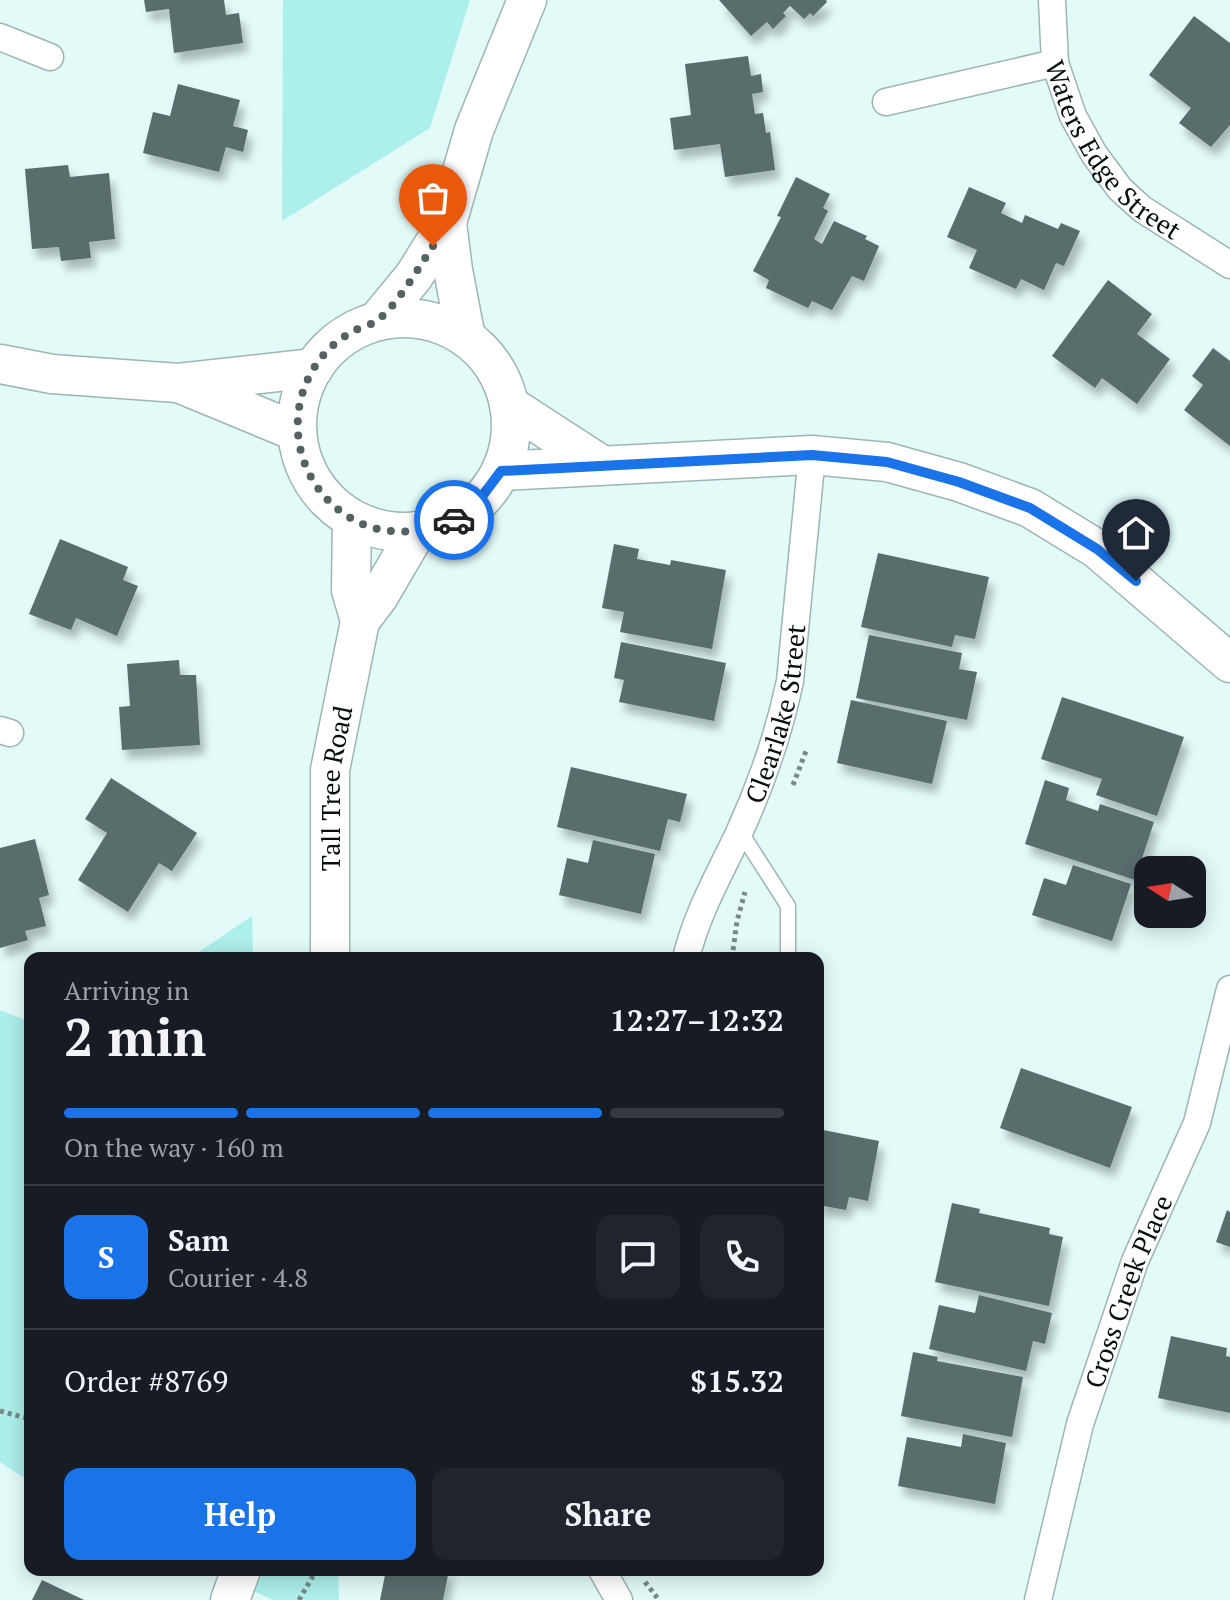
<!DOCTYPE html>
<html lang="en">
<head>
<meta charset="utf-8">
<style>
	:root { --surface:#171b24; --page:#20242c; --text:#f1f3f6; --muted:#9ea1a6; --line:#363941; --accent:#1a73e8 }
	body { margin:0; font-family:"PT Serif",serif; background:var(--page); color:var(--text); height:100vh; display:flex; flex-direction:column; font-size:30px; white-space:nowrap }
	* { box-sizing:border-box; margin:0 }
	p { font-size:26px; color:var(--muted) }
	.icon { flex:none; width:44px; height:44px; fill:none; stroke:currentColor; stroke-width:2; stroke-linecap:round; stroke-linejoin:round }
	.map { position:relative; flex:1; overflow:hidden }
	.drawer { position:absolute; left:24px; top:952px; width:800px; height:624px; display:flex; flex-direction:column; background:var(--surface); border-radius:16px; box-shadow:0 4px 20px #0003 }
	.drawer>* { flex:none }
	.needle { width:52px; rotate:282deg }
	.buttons { position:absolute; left:1134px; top:856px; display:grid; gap:16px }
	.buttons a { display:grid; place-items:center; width:72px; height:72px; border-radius:16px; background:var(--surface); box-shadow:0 4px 20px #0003; font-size:40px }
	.pin { position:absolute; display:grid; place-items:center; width:68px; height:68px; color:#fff; margin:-82px -34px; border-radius:50% 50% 50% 0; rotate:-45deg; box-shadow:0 0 8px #0007 }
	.pin .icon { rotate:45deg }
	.courier { position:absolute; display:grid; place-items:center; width:80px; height:80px; margin:-40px; border:6px solid #1a73e8; border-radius:50%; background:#fff; color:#222; box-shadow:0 2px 10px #0007 }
	.headline em { font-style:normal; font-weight:700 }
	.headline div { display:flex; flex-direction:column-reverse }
	.headline { display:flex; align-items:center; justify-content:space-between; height:136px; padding:0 40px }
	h1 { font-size:52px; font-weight:700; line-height:60px }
	.bar { display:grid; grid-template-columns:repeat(4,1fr); gap:12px 8px; align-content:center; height:96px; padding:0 40px }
	.bar i { height:10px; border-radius:6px; background:var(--line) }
	.bar .active { background:var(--accent) }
	.bar p { grid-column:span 4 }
	.line { display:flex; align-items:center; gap:20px; padding:0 40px; border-top:2px solid var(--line) }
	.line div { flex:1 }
	.round { display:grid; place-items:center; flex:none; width:84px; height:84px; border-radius:16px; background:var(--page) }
	.button { display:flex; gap:16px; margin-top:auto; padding:16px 40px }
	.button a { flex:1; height:92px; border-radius:16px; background:var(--accent); color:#fff; font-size:32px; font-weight:700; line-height:92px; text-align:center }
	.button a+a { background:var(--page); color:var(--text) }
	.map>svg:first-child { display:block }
</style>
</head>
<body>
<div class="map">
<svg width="1230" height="1600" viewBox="0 0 1230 1600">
	<defs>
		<filter id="shadow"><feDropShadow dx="5" dy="9" stdDeviation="4" flood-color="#0004"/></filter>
	</defs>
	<rect width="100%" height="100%" fill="#e2fbf9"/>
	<path fill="#adefeb" d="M283 0H470L430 128 282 221Z
		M252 915 253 958H190L252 916Z
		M0 1010 30 1022V1482L0 1462Z
		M208 1570H338L339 1600H273Z"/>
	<path fill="#586e6d" filter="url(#shadow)" d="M144 0H224L226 15 239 13 243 43 174 53 169 9 146 12Z
		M719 0H826L827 2 813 16 810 13 804 19 790 6 783 13 786 16 773 29 767 22 751 36Z
		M1194 16 1230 43V125L1211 147 1179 123 1191 108 1149 75Z
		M748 56 751 76 761 74 763 92 752 94 755 114 763 113 766 133 770 132 775 170 725 177 720 144 674 150 670 118 691 115 685 64Z
		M178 84 240 100 233 126 248 130 243 152 226 147 219 172 143 153 153 112 170 116Z
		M68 165 70 177 109 173 115 239 89 242 91 258 61 261 59 247 32 249 25 169Z
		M796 177 830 194 823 208 828 211 814 239 822 244 834 221 867 236 865 239 879 246 864 281 852 276 832 310 812 301 808 308 766 288 769 280 753 271 781 217 777 216Z
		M969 187 1006 203 1001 213 1022 223 1025 215 1058 229 1061 223 1080 231 1064 266 1056 263 1044 290 1021 279 1016 289 969 268 977 250 947 237Z
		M1108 280 1152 314 1137 334 1170 359 1137 404 1102 378 1095 388 1052 356Z
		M1213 348 1230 361V446L1184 410 1203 385 1192 376Z
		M60 539 128 567 123 580 138 586 117 636 76 618 71 630 29 614Z
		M614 544 639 549 637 559 670 565 671 560 726 570 712 649 620 632 624 612 602 608Z
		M878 553 989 577 975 639 955 635 952 647 861 627Z
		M869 635 962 653 959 669 977 672 967 720 856 698Z
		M621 642 726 663 714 721 619 702 624 680 614 678Z
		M179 660 180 675H196L200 745 122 750 119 707 130 706 127 664Z
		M1062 697 1184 737 1157 816 1096 795 1102 779 1041 759Z
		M851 700 947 721 932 784 837 763Z
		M571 767 687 794 680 822 668 819 660 851 557 827Z
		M111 778 197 833 172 871 159 863 128 912 78 880 107 833 85 819Z
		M1045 780 1069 788 1066 800 1098 811 1100 804 1154 822 1135 880 1025 844Z
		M35 839 49 895 39 898 46 926 25 931 28 940 0 948V848Z
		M593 840 655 854 641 914 559 895 567 858 588 863Z
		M1073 865 1131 884 1112 941 1032 915 1044 878 1066 885Z
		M1021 1068 1132 1107 1110 1168 1000 1128Z
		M818 1129 879 1141 868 1201 849 1197 846 1210 818 1205Z
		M952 1203 980 1209 979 1213 1050 1228 1049 1234 1063 1237 1049 1306 935 1282Z
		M1227 1210 1230 1212V1247L1216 1242Z
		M979 1295 1052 1313 1045 1344 1033 1341 1026 1371 929 1349 939 1305 975 1313Z
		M1171 1336 1227 1348 1226 1356 1230 1357V1413L1158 1398Z
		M913 1352 938 1357 937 1361 1023 1377 1012 1437 901 1416Z
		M963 1434 1006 1443 995 1504 898 1486 907 1437 961 1447Z
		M386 1570H449L443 1600H380Z
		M42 1580 84 1600H32Z"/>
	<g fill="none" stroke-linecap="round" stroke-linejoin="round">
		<defs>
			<path id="lane" d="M740 831 788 906V958"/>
			<g id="street">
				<path id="s1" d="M1052 0 1055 63 1073 116 1094 154 1120 189 1142 209 1230 265"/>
				<path d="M0 37 50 57"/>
				<path d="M886 102 1055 63"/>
				<path d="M0 730 10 733"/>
				<path id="s2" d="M686 958C697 913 719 875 739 833 761 785 779 733 790 681L812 455"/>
				<path d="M602 1570 619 1600"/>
				<path id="s3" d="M1038 1600 1080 1424 1135 1261 1197 1123 1230 989"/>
			</g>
			<g id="secondary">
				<path d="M447 223 453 270 466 338"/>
				<circle cx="404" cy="425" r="107"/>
				<path d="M377 321 414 276 447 223 474 130 527 0"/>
				<path d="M0 364 52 374 178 383 314 368"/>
				<path d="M181 384 297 432"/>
				<path d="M509 405 600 464"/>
				<path d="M501 471 812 455 887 462 959 482 1030 508 1097 549 1230 663"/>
				<path d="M360 621 379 596 417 531"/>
				<path id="s4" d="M330 958V770L360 621 351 590 352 519"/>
				<path d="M230 1600 241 1570"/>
			</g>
		</defs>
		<use href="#lane" stroke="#9eb5b4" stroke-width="17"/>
		<use href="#street" stroke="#9eb5b4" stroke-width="29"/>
		<use href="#secondary" stroke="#9eb5b4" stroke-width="41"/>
		<path stroke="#798a89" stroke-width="5" stroke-dasharray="4 4" stroke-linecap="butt" d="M793 785 806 751
			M732 958 737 921 745 892
			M0 1411 30 1419
			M645 1582 659 1600
			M299 1600 314 1574 312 1570"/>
		<use href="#lane" stroke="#fff" stroke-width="14"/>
		<use href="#street" stroke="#fff" stroke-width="26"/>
		<use href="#secondary" stroke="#fff" stroke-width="38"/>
	</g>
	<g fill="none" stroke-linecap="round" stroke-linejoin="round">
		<path stroke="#546261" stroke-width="8" stroke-dasharray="0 14.4" d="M433 246C419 267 398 304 378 320 374 324 367 325 362 327 350 332 340 339 331 347 282 394 288 474 343 513 376 537 417 536 454 520"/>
		<path stroke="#1a73e8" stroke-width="10" d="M454 520 477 503 501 471 812 455 887 462 959 482 1030 508 1097 549 1136 581"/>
	</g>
	<g text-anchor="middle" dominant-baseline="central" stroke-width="6" stroke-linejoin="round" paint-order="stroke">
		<g font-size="26" fill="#070f0f" stroke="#e2fbf9">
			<text stroke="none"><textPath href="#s1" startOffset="170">Waters Edge Street</textPath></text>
			<text stroke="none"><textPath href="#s2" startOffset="262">Clearlake Street</textPath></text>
			<text stroke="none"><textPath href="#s4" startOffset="170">Tall Tree Road</textPath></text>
			<text stroke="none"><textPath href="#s3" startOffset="322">Cross Creek Place</textPath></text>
		</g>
	</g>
</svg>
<div class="buttons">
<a><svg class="needle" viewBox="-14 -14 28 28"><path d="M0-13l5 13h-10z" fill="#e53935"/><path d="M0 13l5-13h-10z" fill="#9ea1a6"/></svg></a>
</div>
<div class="pin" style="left:433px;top:246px;background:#ea580c"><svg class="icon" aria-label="bag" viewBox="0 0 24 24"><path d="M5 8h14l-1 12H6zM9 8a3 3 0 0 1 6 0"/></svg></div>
<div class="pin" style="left:1136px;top:581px;background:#1f2937"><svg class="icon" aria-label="home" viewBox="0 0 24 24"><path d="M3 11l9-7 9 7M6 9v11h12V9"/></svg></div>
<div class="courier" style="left:454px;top:520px"><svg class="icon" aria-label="car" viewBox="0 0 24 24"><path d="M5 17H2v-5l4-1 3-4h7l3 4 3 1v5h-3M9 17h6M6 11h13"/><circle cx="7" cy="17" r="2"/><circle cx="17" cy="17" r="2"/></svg></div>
<section class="drawer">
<div class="headline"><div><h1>2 min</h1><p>Arriving in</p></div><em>12:27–12:32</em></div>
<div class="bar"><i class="active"></i><i class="active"></i><i class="active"></i><i></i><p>On the way · 160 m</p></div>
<div class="line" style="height:144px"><b class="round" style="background:var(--accent);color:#fff">S</b><div><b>Sam</b><p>Courier · 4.8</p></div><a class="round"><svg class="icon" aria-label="chat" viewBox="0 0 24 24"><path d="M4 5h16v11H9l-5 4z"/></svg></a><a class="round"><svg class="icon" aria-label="phone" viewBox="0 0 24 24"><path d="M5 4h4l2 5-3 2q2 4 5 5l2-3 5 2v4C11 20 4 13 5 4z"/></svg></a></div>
<div class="line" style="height:104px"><div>Order #8769</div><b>$15.32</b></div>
<div class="button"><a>Help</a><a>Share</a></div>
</section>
</div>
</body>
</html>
